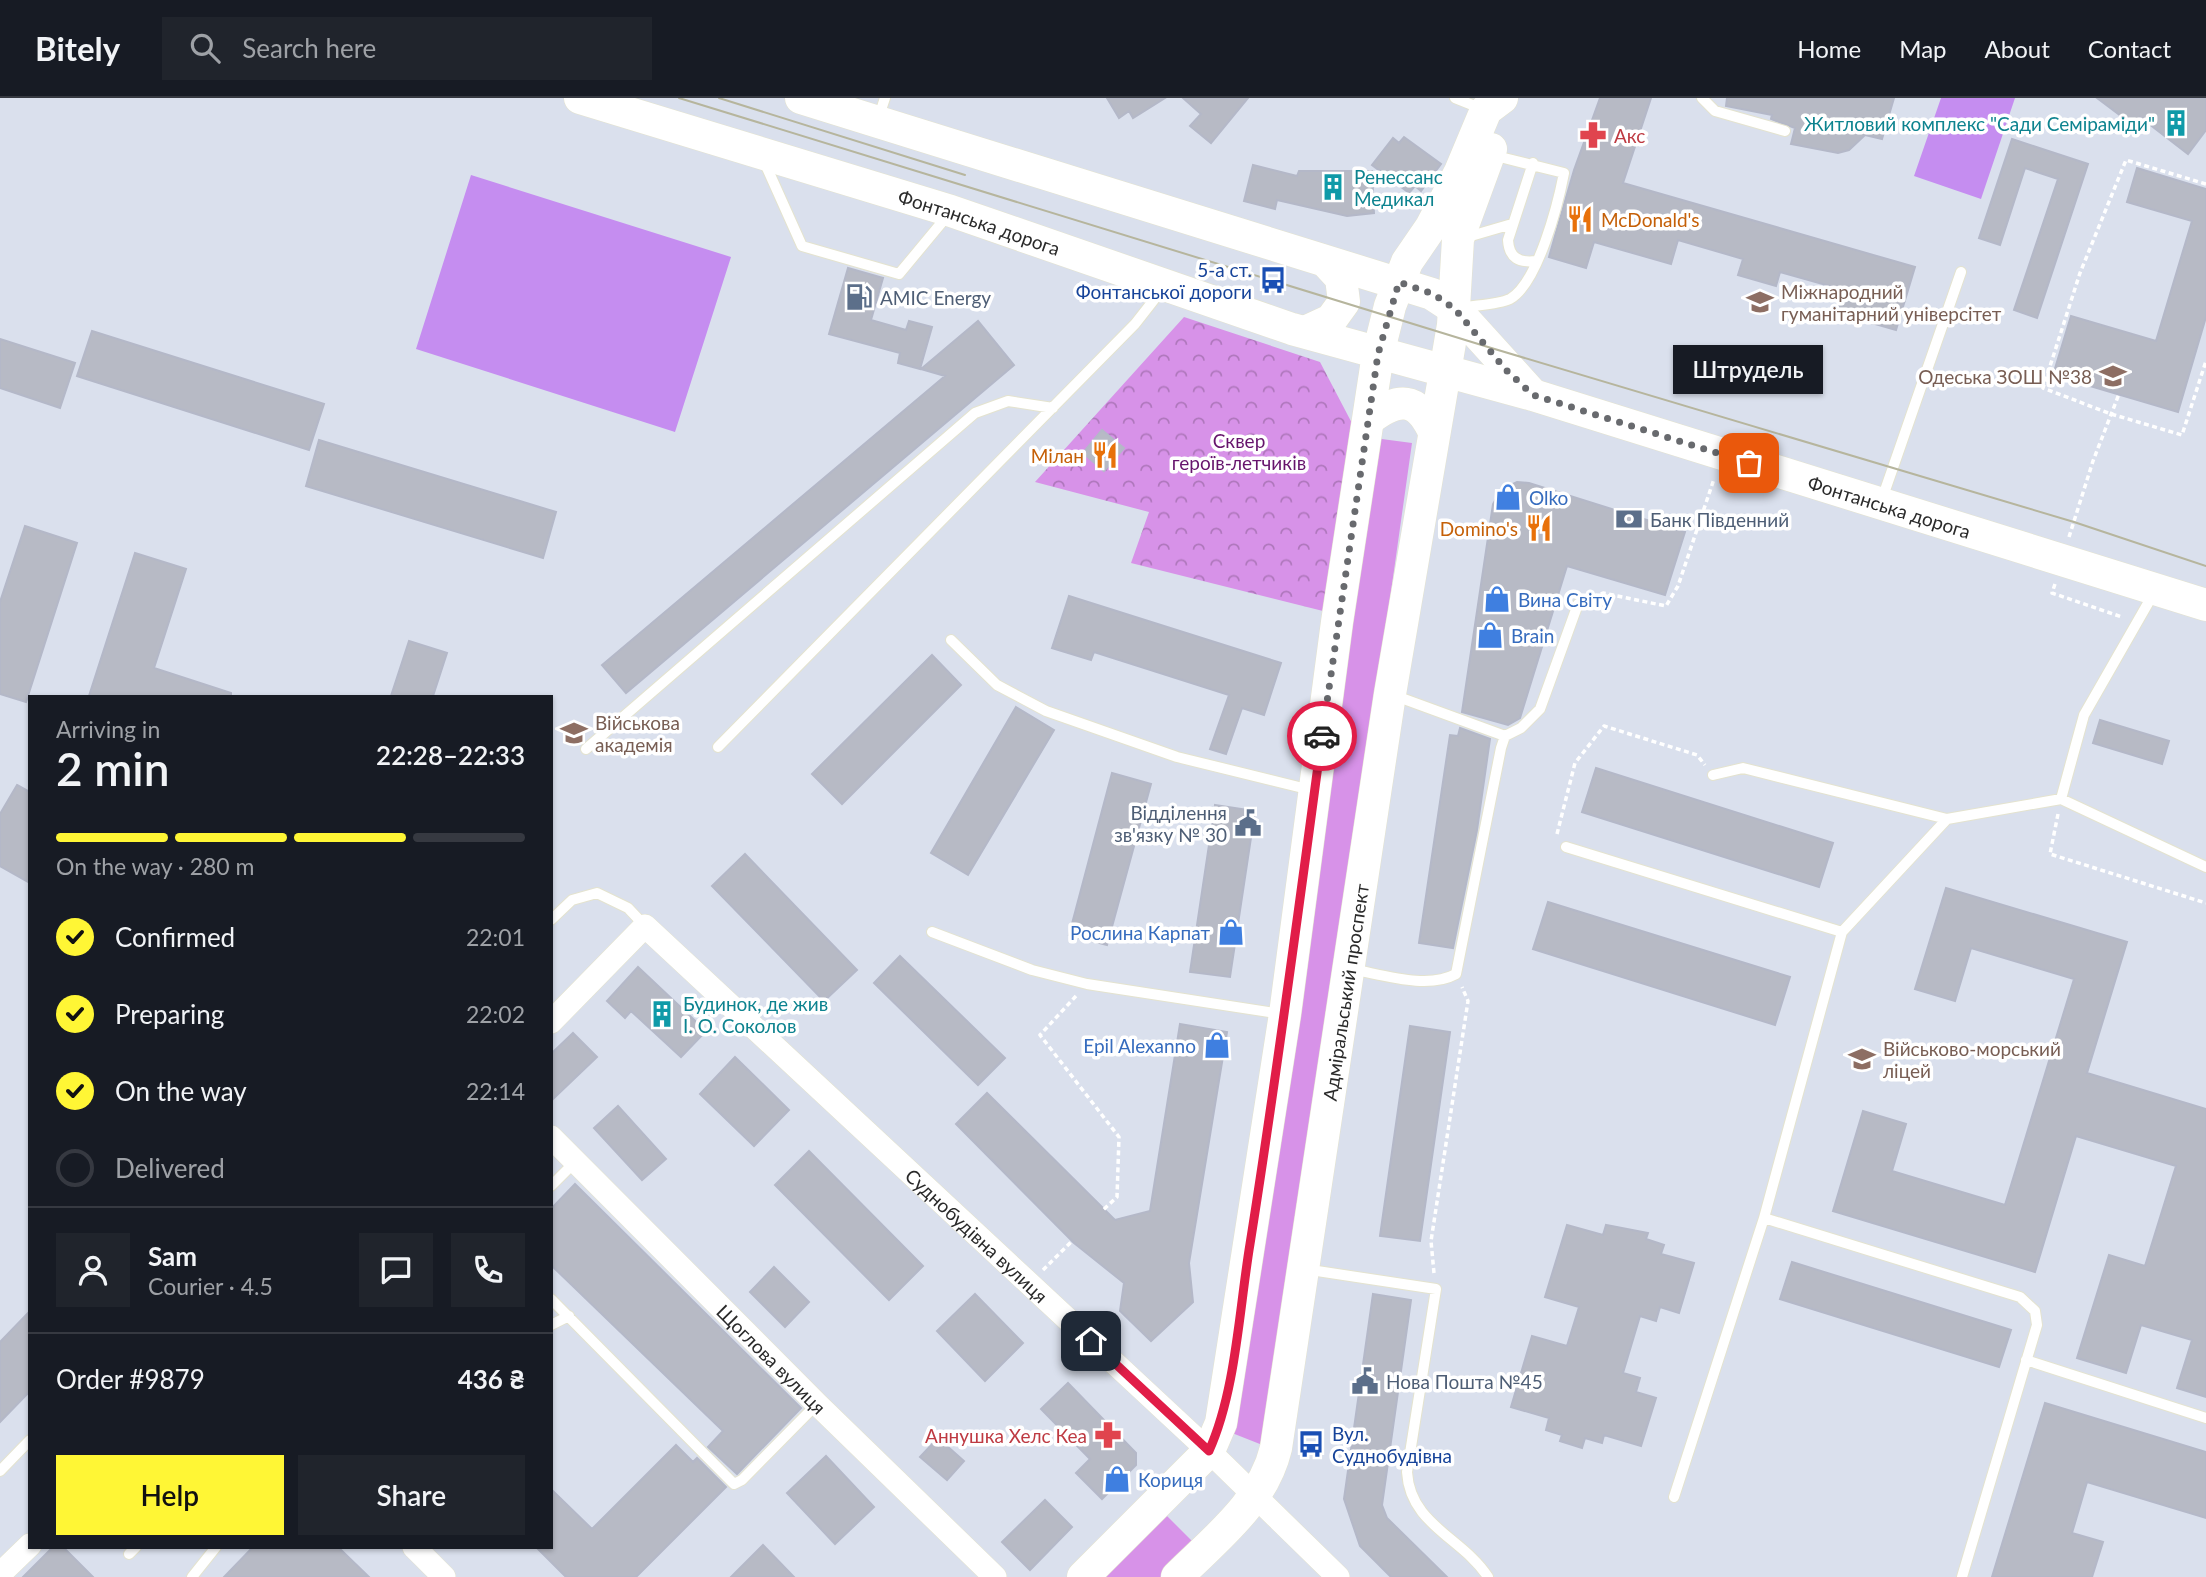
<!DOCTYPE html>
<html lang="en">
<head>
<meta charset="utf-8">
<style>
	:root { --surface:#171b24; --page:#20242c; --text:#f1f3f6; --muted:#9ea1a6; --line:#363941; --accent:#fff635 }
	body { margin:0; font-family:Lato,sans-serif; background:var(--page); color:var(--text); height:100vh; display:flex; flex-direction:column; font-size:26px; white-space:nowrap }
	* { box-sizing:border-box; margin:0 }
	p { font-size:23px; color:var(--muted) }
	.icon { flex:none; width:38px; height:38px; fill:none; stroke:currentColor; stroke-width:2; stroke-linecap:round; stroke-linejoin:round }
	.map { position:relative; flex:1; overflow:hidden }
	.sheet { position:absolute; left:28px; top:597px; width:525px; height:854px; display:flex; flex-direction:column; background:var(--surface); border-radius:0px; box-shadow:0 2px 5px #0004 }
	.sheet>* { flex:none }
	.pin { position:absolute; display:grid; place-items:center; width:60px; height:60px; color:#fff; margin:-30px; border-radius:14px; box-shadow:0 4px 10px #0006 }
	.courier { position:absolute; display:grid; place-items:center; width:70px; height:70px; margin:-35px; border:5px solid #e11d48; border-radius:50%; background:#fff; color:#222; box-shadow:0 2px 9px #0007 }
	.bubble { position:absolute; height:49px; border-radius:0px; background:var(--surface); box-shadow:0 2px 5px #0004; font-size:23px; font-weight:600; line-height:49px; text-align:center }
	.headline em { font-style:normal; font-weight:600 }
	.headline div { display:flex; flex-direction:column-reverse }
	.headline { display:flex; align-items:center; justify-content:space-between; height:119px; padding:0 28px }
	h1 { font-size:46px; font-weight:600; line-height:52px }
	.bar { display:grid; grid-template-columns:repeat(4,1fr); gap:10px 7px; align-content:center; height:84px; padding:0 28px }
	.bar i { height:9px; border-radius:5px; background:var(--line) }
	.bar .on { background:var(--accent) }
	.bar p { grid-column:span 4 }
	.line { display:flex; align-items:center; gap:18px; padding:0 28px; border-top:2px solid var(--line) }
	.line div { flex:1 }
	.round { display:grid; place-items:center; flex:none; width:74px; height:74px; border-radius:0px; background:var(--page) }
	ol { padding:0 28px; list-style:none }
	li { display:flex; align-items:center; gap:21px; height:77px }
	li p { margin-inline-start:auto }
	li .icon { padding:7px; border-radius:50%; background:var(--accent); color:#111; stroke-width:4 }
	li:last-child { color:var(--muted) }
	li i { width:38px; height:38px; border:4px solid var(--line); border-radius:50% }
	.primary-button { display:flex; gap:14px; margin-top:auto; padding:14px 28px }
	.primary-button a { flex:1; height:80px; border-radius:0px; background:var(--accent); color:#111; font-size:28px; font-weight:600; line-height:80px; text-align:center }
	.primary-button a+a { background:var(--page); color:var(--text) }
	header { display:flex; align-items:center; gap:42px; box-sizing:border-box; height:98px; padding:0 35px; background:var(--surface); border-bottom:2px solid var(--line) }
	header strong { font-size:33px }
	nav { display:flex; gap:38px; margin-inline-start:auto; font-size:24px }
	.search { width:490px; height:63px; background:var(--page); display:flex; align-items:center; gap:18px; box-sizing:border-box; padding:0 24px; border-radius:0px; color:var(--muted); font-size:26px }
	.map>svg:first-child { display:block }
</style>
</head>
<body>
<header>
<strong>Bitely</strong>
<div class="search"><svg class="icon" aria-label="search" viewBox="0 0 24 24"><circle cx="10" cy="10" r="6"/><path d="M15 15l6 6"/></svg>Search here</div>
<nav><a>Home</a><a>Map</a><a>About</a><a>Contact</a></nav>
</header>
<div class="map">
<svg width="2206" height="1479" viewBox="0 0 2206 1479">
	<defs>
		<pattern id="park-crowns" width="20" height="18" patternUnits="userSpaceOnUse" patternTransform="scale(1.75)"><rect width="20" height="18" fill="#d792e8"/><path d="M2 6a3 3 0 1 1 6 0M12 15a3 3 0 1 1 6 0" fill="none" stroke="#af77bc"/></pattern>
	</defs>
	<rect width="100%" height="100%" fill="#dae0ed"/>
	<path fill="#d792e8" d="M1374 340 1412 345 1270 1350 1232 1335Z
		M1160 1411 1196 1447 1165 1479H1092Z"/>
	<path fill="url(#park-crowns)" d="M1184 219 1320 264 1355 331 1323 513 1131 465 1149 414 1035 384Z"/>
	<path fill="#c58df0" d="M1941 0H2015L1981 101 1914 78Z
		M471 77 731 159 675 334 416 251Z"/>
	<path fill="#b7bac5" stroke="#b4b8c8" stroke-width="2" d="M1107 0H1165L1133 20 1129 13 1119 20Z
		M1183 0H1248L1211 45 1190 28 1201 16Z
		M1600 0H1651L1623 85 1915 169 1896 232 1837 215 1844 192 1780 174 1776 188 1738 177 1743 161 1678 142 1671 166 1594 144 1586 170 1549 159 1574 72Z
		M1727 0H1894L1882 41 1865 37 1849 52 1838 55 1791 46 1795 30 1771 21 1772 17 1726 8Z
		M2097 0H2206V32L2188 56 2140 19 2137 30Z
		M1404 39 1441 66 1421 93 1415 88 1409 95 1372 67 1393 40 1399 45Z
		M2012 41 2088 66 2037 220 2014 212 2058 81 2025 70 2000 147 1979 140Z
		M1253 67 1297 78 1299 73H1372L1374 115 1347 118 1277 102 1275 111 1244 103Z
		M2137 70 2206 91V219L2178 314 2053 277 2071 218 2156 243 2192 123 2127 104Z
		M848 170 883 180 871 222 906 232 909 223 932 229 920 271 898 265 900 255 829 236Z
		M978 223 1014 267 626 595 602 567 945 278 921 271Z
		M92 233 324 306 309 352 77 278Z
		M0 241 75 265 60 310 0 290Z
		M1102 332 1124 350 1104 373 1083 355Z
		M319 342 556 414 543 460 306 388Z
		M1517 384 1529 385 1685 434 1665 497 1567 468 1520 620 1508 627 1462 614 1493 406 1502 391Z
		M25 428 77 445 26 604 0 596V504Z
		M135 455 186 471 154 570 231 595V598H89Z
		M1069 498 1281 565 1264 617 1242 610 1226 656 1210 651 1229 597 1094 554 1091 562 1052 550Z
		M409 543 447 555 433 598H391Z
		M932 557 961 587 842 706 812 676Z
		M1016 609 1054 632 968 777 931 755Z
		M2100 622 2169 643 2162 666 2093 645Z
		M1460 630 1490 641 1477 732 1453 850 1419 845 1450 637 1458 638Z
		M1596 670 1833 745 1819 789 1582 714Z
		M1112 675 1151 686 1107 847 1069 837Z
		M17 687 30 694V785L0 768V716Z
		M1215 707 1255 713 1230 879 1190 874Z
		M745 756 857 872 824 903 712 788Z
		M1946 790 2127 844 2087 975 2206 1011V1299L2177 1290 2192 1242 2141 1227 2126 1275 2077 1260 2109 1157 2145 1168 2176 1068 2076 1038 2035 1174 1833 1113 1863 1013 1906 1026 1892 1073 2005 1107 2074 881 1971 850 1955 903 1915 891Z
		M1548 804 1790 879 1775 927 1533 851Z
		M900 858 1005 960 978 987 874 885Z
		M638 869 706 933 681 959 631 913 625 920 607 903Z
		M1180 926 1227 934 1189 1165 1193 1204 1151 1243 1120 1213 1124 1185 1074 1145 956 1026 987 995 1115 1122 1150 1113Z
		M1410 928 1450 934 1420 1143 1380 1138Z
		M573 935 597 959 551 1003V956Z
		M735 959 789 1012 754 1048 700 996Z
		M618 1008 666 1061 642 1082 594 1030Z
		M809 1053 923 1168 889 1202 775 1087Z
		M575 1086 801 1310 737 1376 708 1349 723 1333 551 1167V1111Z
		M1567 1127 1603 1137 1606 1127 1648 1135 1646 1141 1664 1147 1661 1156 1694 1165 1679 1215 1660 1209 1656 1223 1640 1218 1623 1275 1640 1280 1636 1294 1656 1300 1641 1348 1604 1337 1602 1345 1585 1340 1582 1350 1560 1343 1562 1337 1546 1332 1549 1320 1511 1309 1532 1238 1567 1248 1579 1209 1545 1199Z
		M1792 1164 2011 1232 1999 1269 1780 1201Z
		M774 1169 809 1204 785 1229 750 1194Z
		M975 1196 1023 1245 985 1283 937 1233Z
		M1373 1196 1411 1202 1382 1407 1387 1420 1447 1479H1391L1360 1448 1344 1401Z
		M30 1213V1293L0 1324V1244Z
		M1068 1285 1136 1355V1367L1102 1401 1076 1375 1090 1361 1041 1311Z
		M2045 1305 2206 1354V1420L2087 1384 2072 1435 2103 1444 2092 1479H1992Z
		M938 1340 964 1363 947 1382 920 1359Z
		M676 1347 693 1364 697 1360 726 1389 636 1479H566L536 1449H551V1391L592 1431Z
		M826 1358 874 1409 835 1446 787 1395Z
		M1045 1402 1072 1429 1030 1472 1002 1444Z
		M763 1447 794 1479H731Z
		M53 1449H63L93 1479H23Z
		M253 1449H338L369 1479H224Z"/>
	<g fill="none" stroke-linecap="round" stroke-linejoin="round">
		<defs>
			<path id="service" d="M1455 0 1485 12
				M1702 0 1715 13 1785 33
				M878 21 885 0
				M763 61 802 148 899 176 948 117
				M1533 65 1508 142C1509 160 1519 165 1536 163
				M1464 140 1512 126
				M1460 210C1474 207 1497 207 1510 201 1538 185 1558 106 1564 75L1492 57
				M1882 401 1961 174
				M951 542 997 587 1046 613 1177 659 1311 692
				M1393 597 1505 638
				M718 649 1135 226 1164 189
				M586 651 975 315 1008 303 1053 310
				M1713 677 1743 670 1947 721
				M2061 701 2206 769
				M1566 749 1842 834
				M551 822 572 802 597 795 628 810 645 828
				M932 834 1032 872 1087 886 1282 916
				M1350 871C1381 876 1427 892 1456 876L1501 650 1505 638 1521 630 1540 611 1578 506
				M551 1088 575 1064
				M1764 1120 2020 1199 2035 1213 2037 1227 1962 1479
				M1304 1171 1436 1191 1407 1374C1410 1427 1463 1440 1488 1479
				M551 1201 734 1386 742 1382 817 1306
				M551 1227 569 1218
				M2026 1262 2206 1320
				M0 1373 30 1342
				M1674 1399 1764 1120 1842 834 1947 721 2061 701 2084 617 2155 493
				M129 1456 136 1449
				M192 1479 216 1449"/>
			<g id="minor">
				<path id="s1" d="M551 924 645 828 1209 1353 1338 1479"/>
				<path id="s2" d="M551 1039 817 1306 995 1479"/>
				<path d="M414 1449 444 1479"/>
				<path d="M0 1476 30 1447"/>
			</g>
			<g id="secondary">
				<path id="s3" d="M580 0 951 113 1292 231 1533 297 2206 507"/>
				<path d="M801 0 1432 196 1455 211 1532 296"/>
				<path d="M1305 234 1331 222 1344 204 1341 180 1328 166"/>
				<path d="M1369 321C1399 299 1417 298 1434 334"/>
				<path d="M1083 1479 1209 1353 1221 1325 1285 916 1337 524 1378 256 1390 208 1407 164 1431 129 1460 74 1486 12 1502 0"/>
				<path id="s4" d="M1177 1479C1215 1441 1263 1405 1276 1350L1390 596 1453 227 1458 141 1491 51"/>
			</g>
		</defs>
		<use href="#service" stroke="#e4e3cf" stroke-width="12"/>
		<use href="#minor" stroke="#e4e3cf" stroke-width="24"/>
		<use href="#secondary" stroke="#e4e3cf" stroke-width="33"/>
		<path stroke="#fff" stroke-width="3.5" stroke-dasharray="5 3.5" stroke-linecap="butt" d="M2206 86 2126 62 2080 175 2043 290 2111 316 2182 337 2206 263
			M2069 439 2093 363 2119 296
			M2055 486 2052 495 2122 519
			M1593 499 1603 495 1666 508 1678 488 1714 381
			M2058 716 2050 756 2206 805
			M1557 736 1575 665 1604 628 1697 657 1705 667
			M1076 898 1040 937 1119 1039 1117 1099 1103 1112
			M1043 1172 1072 1143
			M1434 1175 1431 1143 1468 903 1462 889"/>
		<use href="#service" stroke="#fff" stroke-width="10"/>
		<use href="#minor" stroke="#fff" stroke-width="23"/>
		<use href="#secondary" stroke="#fff" stroke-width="32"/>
		<path stroke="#b6b59d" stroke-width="2" d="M679 0 1488 249 2074 424 2206 468
			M719 0 965 77"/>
	</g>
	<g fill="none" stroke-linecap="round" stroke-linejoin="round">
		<path stroke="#686a6e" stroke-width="7" stroke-dasharray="0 12.6" d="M1322 638 1378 256 1399 184 1433 196 1455 211 1506 272 1533 297 1749 365"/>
		<path stroke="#e11d48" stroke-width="9" d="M1091 1243 1209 1353C1236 1293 1239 1212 1250 1146 1277 977 1299 808 1322 638"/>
	</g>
	<defs>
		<symbol id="building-bare" viewBox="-9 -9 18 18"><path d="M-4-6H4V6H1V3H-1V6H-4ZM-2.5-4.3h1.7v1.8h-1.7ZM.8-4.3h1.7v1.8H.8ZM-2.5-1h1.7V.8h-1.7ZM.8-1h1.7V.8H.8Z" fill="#0f9aa8" stroke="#fff" stroke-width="2.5" paint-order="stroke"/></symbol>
		<symbol id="pharmacy-bare" viewBox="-9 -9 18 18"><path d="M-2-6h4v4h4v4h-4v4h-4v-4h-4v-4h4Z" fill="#e0444e" stroke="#fff" stroke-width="2.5" paint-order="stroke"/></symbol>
		<symbol id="restaurant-bare" viewBox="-9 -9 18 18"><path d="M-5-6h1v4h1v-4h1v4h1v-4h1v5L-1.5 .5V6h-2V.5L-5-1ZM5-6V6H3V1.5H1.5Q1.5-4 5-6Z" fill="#e8710a" stroke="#fff" stroke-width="2.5" paint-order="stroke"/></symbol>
		<symbol id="bus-bare" viewBox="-9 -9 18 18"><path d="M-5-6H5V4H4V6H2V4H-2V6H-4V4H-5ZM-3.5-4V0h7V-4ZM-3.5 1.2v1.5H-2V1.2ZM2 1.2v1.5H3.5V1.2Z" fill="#1a4fb4" stroke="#fff" stroke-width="2.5" paint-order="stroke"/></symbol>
		<symbol id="fuel-bare" viewBox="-9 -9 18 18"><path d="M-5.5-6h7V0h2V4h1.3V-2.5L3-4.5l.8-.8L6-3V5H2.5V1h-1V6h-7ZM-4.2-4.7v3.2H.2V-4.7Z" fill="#5c6f8a" stroke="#fff" stroke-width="2.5" paint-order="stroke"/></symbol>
		<symbol id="university-bare" viewBox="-9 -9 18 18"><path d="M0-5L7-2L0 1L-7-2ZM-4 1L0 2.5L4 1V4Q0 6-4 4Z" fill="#8d6e63" stroke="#fff" stroke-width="2.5" paint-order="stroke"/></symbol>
		<symbol id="school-bare" viewBox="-9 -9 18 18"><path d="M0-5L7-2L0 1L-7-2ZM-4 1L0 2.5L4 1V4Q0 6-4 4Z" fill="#8d6e63" stroke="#fff" stroke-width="2.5" paint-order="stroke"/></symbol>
		<symbol id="shop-bare" viewBox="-9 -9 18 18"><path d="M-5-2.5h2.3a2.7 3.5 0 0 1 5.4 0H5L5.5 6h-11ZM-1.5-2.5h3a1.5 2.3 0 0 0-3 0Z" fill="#3f7fe0" stroke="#fff" stroke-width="2.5" paint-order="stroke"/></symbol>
		<symbol id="bank-bare" viewBox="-9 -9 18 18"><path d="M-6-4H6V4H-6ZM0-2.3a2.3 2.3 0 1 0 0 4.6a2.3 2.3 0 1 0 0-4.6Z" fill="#5c6f8a" stroke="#fff" stroke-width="2.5" paint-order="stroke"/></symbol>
		<symbol id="civic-bare" viewBox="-9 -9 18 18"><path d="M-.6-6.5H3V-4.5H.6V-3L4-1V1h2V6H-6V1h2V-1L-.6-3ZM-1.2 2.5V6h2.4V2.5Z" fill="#5c6f8a" stroke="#fff" stroke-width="2.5" paint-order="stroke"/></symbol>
	</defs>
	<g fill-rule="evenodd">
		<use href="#building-bare" x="2157" y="6" width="38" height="38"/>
		<use href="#pharmacy-bare" x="1574" y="18" width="38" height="38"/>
		<use href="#building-bare" x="1314" y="70" width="38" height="38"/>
		<use href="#restaurant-bare" x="1561" y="102" width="38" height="38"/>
		<use href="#bus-bare" x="1254" y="163" width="38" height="38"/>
		<use href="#fuel-bare" x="840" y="180" width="38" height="38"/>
		<use href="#university-bare" x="1741" y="185" width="38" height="38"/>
		<use href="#school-bare" x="2094" y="259" width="38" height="38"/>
		<use href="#restaurant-bare" x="1086" y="338" width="38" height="38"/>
		<use href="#shop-bare" x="1489" y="380" width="38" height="38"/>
		<use href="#bank-bare" x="1610" y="402" width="38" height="38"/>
		<use href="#restaurant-bare" x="1520" y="411" width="38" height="38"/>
		<use href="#shop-bare" x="1478" y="482" width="38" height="38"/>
		<use href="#shop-bare" x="1471" y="518" width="38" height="38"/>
		<use href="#university-bare" x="555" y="616" width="38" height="38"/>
		<use href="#civic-bare" x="1229" y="706" width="38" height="38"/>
		<use href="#shop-bare" x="1212" y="815" width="38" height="38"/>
		<use href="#building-bare" x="643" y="897" width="38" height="38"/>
		<use href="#shop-bare" x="1198" y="928" width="38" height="38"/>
		<use href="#university-bare" x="1843" y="942" width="38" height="38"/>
		<use href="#civic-bare" x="1346" y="1264" width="38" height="38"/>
		<use href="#pharmacy-bare" x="1089" y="1318" width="38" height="38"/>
		<use href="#bus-bare" x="1292" y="1327" width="38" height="38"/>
		<use href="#shop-bare" x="1098" y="1362" width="38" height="38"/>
	</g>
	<g text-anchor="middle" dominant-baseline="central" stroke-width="7" stroke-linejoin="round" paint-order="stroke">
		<g font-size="19" fill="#0d838f" stroke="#fff" text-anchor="start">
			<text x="2155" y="25" text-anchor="end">Житловий комплекс "Сади Семіраміди"</text>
			<text x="1354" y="78">Ренессанс<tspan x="1354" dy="22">Медикал</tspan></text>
			<text x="683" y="905">Будинок, де жив<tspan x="683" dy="22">І. О. Соколов</tspan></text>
		</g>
		<g font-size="19" fill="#be3a42" stroke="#fff" text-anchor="start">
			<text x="1614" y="37">Акс</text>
			<text x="1087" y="1337" text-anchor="end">Аннушка Хелс Кеа</text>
		</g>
		<g font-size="19" fill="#c56008" stroke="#fff" text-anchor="end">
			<text x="1601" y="121" text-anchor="start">McDonald's</text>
			<text x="1084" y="357">Мілан</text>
			<text x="1518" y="430">Domino's</text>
		</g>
		<g font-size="19" fill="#2a2a2a" stroke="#fff">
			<text stroke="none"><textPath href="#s3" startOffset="418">Фонтанська дорога</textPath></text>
			<text stroke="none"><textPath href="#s3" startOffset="1372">Фонтанська дорога</textPath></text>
			<text stroke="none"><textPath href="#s4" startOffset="626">Адміральський проспект</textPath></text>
			<text stroke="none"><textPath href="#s1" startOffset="588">Суднобудівна вулиця</textPath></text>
			<text stroke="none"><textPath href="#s2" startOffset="313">Щоглова вулиця</textPath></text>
		</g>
		<g font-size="19" fill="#164399" stroke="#fff" text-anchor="end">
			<text x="1252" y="171">5-а ст.<tspan x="1252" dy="22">Фонтанської дороги</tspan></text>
			<text x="1332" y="1335" text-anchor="start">Вул.<tspan x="1332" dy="22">Суднобудівна</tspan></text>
		</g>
		<g font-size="19" fill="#785e54" stroke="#fff" text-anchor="start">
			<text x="1781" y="193">Міжнародний<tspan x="1781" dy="22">гуманітарний універсітет</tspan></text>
			<text x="2092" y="278" text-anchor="end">Одеська ЗОШ №38</text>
			<text x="595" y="624">Військова<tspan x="595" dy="22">академія</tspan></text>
			<text x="1883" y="950">Військово-морський<tspan x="1883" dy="22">ліцей</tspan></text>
		</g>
		<g font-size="19" fill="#4e5e75" stroke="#fff" text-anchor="start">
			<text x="880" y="199">AMIC Energy</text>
			<text x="1650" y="421">Банк Південний</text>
			<text x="1227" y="714" text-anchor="end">Відділення<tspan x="1227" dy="22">зв'язку № 30</tspan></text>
			<text x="1386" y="1283">Нова Пошта №45</text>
		</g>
		<g font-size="19" fill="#66146c" stroke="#fff">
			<text x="1239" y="342">Сквер<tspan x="1239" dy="22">героїв-летчиків</tspan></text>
		</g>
		<g font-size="19" fill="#366cbe" stroke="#fff" text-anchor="start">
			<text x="1529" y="399">Olko</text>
			<text x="1518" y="501">Вина Світу</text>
			<text x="1511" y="537">Brain</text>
			<text x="1210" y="834" text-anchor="end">Рослина Карпат</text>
			<text x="1196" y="947" text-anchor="end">Epil Alexanno</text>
			<text x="1138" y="1381">Кориця</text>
		</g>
	</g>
</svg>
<div class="pin" style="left:1749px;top:365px;background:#ea580c"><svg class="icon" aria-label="bag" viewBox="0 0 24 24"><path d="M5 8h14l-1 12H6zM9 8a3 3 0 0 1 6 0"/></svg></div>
<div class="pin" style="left:1091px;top:1243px;background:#1f2937"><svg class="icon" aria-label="home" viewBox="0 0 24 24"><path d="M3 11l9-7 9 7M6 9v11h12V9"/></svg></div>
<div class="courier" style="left:1322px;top:638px"><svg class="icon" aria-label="car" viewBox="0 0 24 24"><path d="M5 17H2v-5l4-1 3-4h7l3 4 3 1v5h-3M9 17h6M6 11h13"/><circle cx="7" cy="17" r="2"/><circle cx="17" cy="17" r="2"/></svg></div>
<div class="bubble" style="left:1673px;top:247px;width:150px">Штрудель</div>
<section class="sheet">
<div class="headline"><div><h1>2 min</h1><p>Arriving in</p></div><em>22:28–22:33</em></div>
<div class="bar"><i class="on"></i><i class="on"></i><i class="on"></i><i></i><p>On the way · 280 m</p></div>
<ol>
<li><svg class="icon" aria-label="check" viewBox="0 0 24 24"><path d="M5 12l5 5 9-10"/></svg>Confirmed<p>22:01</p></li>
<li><svg class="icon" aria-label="check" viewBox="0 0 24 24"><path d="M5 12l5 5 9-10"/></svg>Preparing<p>22:02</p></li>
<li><svg class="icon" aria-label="check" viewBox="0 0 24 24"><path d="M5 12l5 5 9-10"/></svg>On the way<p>22:14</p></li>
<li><i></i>Delivered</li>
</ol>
<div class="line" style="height:126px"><a class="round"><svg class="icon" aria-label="person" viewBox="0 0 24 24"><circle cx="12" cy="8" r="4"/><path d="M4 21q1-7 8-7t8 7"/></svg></a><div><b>Sam</b><p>Courier · 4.5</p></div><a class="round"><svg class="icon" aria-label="chat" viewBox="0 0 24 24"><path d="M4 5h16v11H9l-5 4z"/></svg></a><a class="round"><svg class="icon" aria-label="phone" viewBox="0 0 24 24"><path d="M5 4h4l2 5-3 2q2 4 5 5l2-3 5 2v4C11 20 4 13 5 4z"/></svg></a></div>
<div class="line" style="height:91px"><div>Order #9879</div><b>436 ₴</b></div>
<div class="primary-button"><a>Help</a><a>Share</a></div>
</section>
</div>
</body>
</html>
